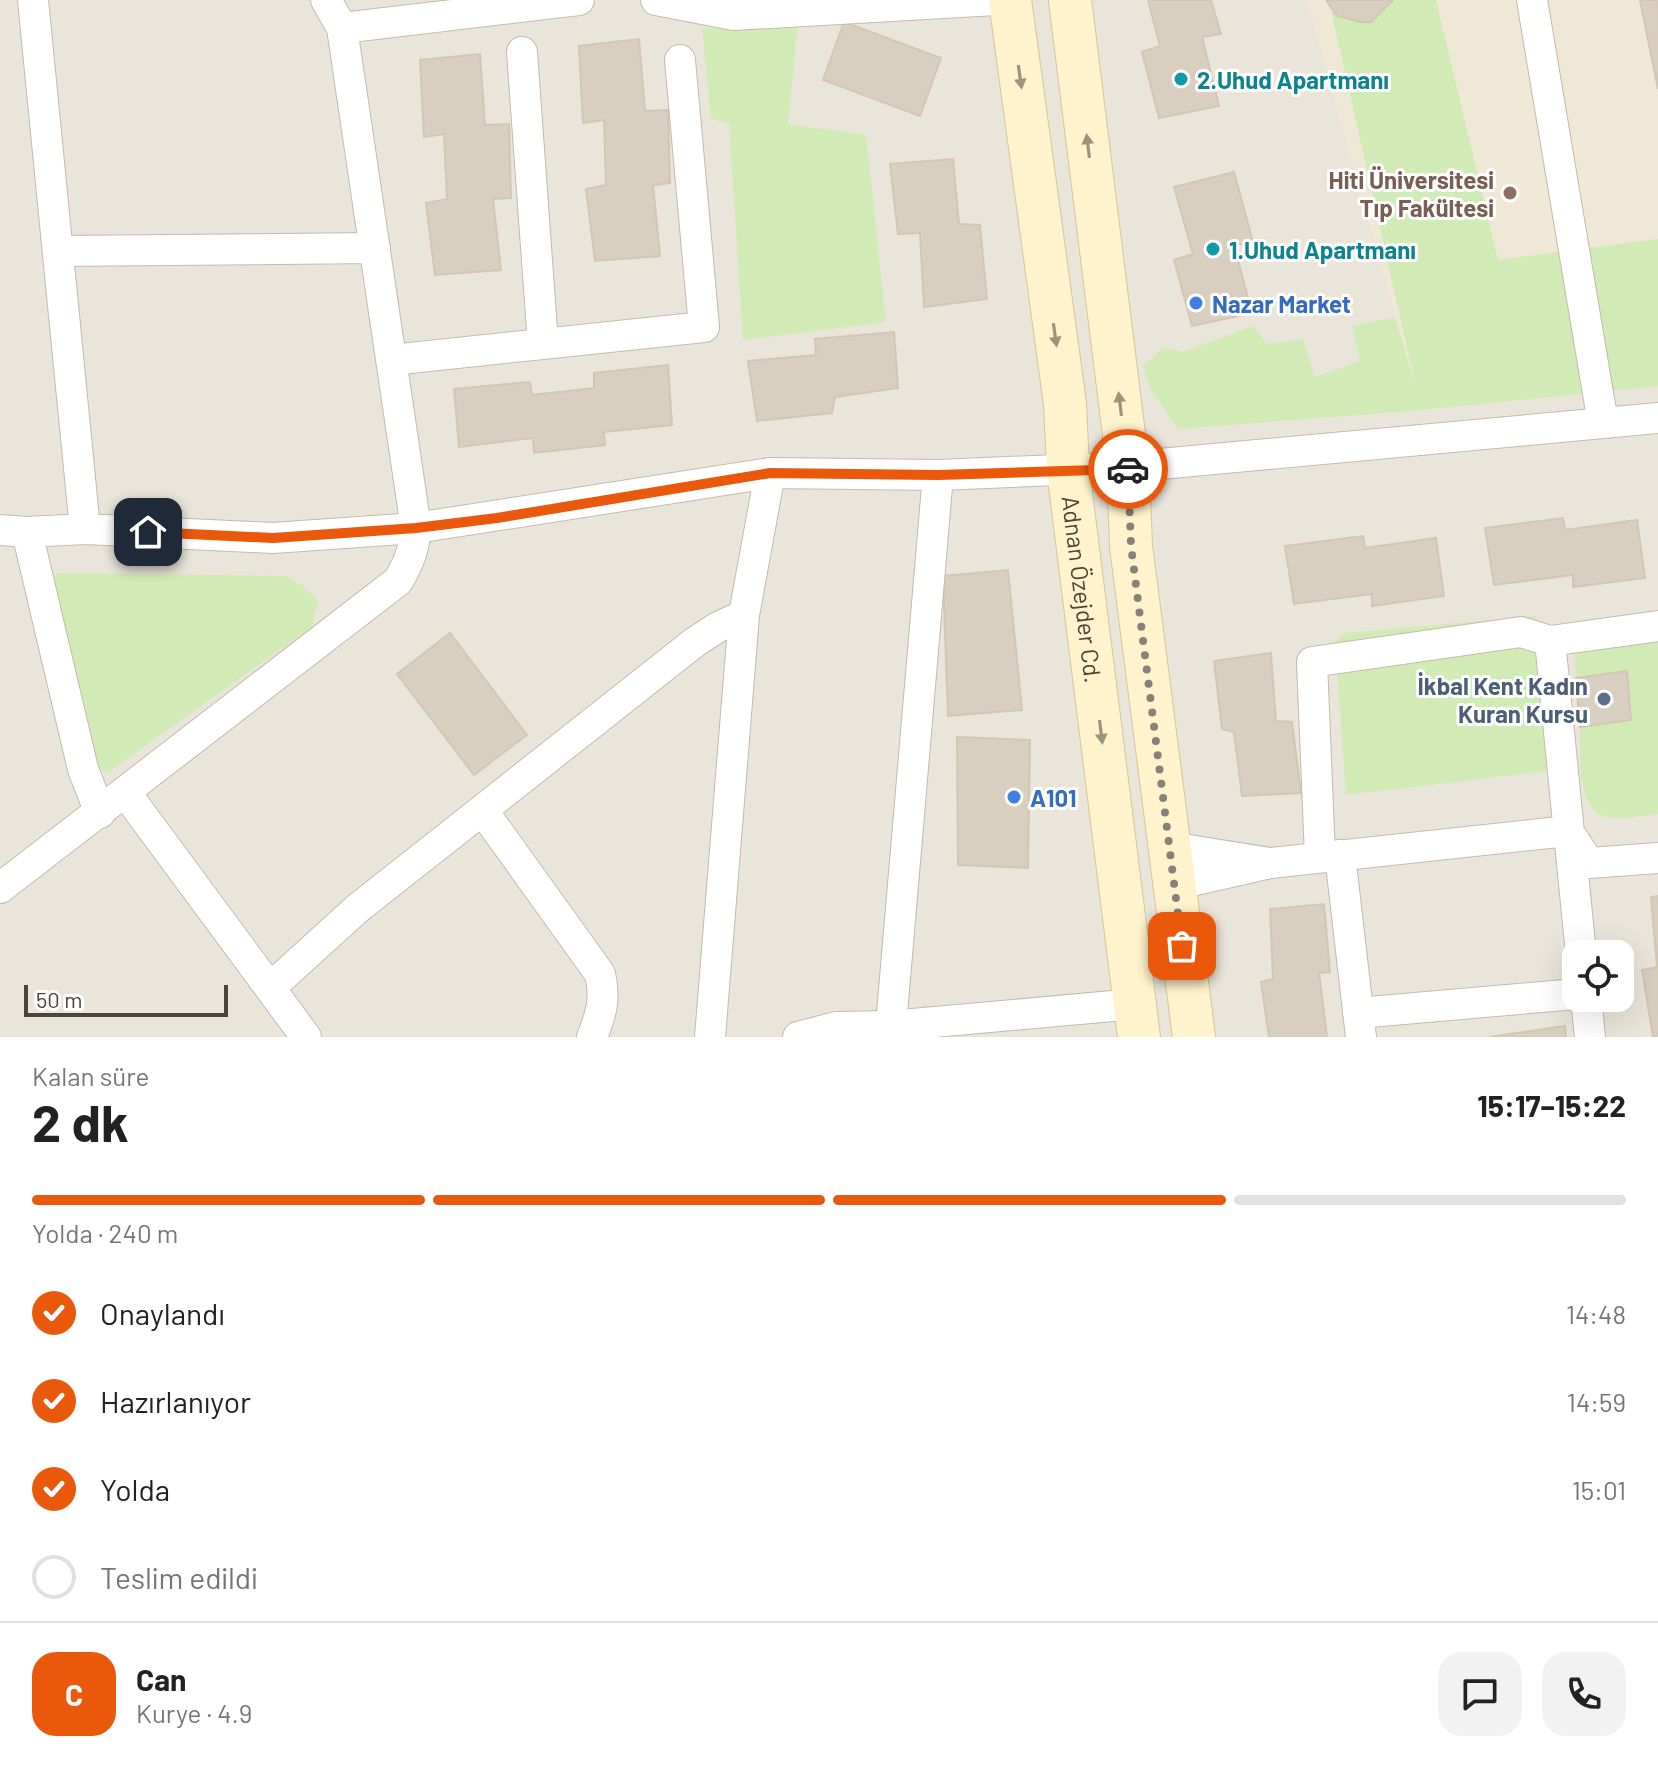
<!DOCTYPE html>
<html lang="tr">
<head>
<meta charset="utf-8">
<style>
	:root { --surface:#fff; --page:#f2f2f2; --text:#222; --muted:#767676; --line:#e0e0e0; --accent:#ea580c }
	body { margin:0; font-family:Barlow,sans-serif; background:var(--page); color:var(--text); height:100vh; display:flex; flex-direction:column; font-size:30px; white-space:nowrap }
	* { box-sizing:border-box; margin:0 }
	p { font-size:26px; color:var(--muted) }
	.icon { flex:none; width:44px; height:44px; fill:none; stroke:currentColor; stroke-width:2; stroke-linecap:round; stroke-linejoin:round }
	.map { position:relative; height:1037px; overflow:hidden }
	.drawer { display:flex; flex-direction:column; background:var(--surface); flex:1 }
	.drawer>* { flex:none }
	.fabs { position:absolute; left:1562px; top:940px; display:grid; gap:16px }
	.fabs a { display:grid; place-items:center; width:72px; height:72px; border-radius:16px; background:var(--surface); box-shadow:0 8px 32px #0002; font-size:40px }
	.scale { position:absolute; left:24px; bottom:20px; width:204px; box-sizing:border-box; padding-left:8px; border:4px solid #4b4439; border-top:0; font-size:22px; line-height:28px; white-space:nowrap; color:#4b4439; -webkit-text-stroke:6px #fff; paint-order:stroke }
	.pin { position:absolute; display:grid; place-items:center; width:68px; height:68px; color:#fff; margin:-34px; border-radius:16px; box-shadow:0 4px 12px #0006 }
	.courier { position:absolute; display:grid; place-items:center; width:80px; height:80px; margin:-40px; border:6px solid #ea580c; border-radius:50%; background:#fff; color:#222; box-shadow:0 2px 10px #0007 }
	.head em { font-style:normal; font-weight:700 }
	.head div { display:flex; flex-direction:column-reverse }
	.head { display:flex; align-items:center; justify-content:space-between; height:136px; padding:0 32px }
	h1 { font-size:52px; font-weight:700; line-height:60px }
	.bar { display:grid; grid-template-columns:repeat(4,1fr); gap:12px 8px; align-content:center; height:96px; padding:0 32px }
	.bar i { height:10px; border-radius:6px; background:var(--line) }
	.bar .selected { background:var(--accent) }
	.bar p { grid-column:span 4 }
	.line { display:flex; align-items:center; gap:20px; padding:0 32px; border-top:2px solid var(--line) }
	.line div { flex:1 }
	.round { display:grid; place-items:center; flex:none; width:84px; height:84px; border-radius:24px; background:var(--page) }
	ol { padding:0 32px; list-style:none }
	li { display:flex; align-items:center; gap:24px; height:88px }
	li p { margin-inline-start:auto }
	li .icon { padding:8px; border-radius:50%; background:var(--accent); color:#fff; stroke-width:4 }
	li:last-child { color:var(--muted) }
	li i { width:44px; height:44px; border:4px solid var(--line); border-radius:50% }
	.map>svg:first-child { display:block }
</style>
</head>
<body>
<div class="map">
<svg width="1658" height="1037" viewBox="0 0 1658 1037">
	<rect width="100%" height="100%" fill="#f6f3ec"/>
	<path fill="#eae5da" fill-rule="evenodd" d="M0 0H1658V1037H0ZM1576 954H1620V998H1576Z"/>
	<path fill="#efe8d6" d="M1307 0H1658V386L1421 410Z"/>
	<path fill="#d2eab5" d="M1393 0H1436L1498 260 1658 239V386L1421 410 1178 429 1151 390 1143 366 1164 347 1183 352 1253 326 1267 344 1303 339 1315 377 1360 361 1352 326 1395 317 1416 388 1331 10 1346 20 1371 22Z
		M798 21 788 124 866 135 886 322 743 340 729 124 711 118 702 29Z
		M57 573 286 576 302 585 318 600 312 627 108 772 90 766 46 592Z
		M1658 613V814C1644 815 1628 819 1614 818 1573 816 1581 755 1580 727L1630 720 1576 678 1573 621Z
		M1536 616 1556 770 1346 795 1335 642 1345 633Z"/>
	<path fill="#d8cfc1" stroke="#d3c7b4" stroke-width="2" d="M1148 0H1211L1221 34 1202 37 1219 106 1159 118 1142 52 1160 46Z
		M1326 0H1393L1371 22H1360L1337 16Z
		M1640 0H1658V89Z
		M844 22 941 58 920 116 823 80Z
		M639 39 645 111 668 110 670 183 653 185 660 256 595 261 586 189 606 185 604 120 583 123 579 46Z
		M480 54 485 125 509 124 511 198 493 199 501 270 435 275 426 203 447 199 444 134 424 137 420 60Z
		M953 159 959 224 980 225 987 299 924 307 920 233 898 234 890 164Z
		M1234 172 1253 242 1234 245 1252 313 1192 326 1174 260 1193 254 1174 187Z
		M894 332 898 388 835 397 832 413 757 421 748 361 816 355 815 339Z
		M668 365 672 425 604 432 605 445 534 453 533 438 459 447 454 389 530 382 532 395 594 388V373Z
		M1563 518 1565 530 1637 520 1645 578 1573 587V575L1494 585 1485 528Z
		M1363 536 1365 548 1436 538 1444 596 1372 606V594L1294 604 1285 546Z
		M1008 570 1022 710 948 716 943 576Z
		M450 633 527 735 474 775 397 674Z
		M1271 653 1276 721 1292 722 1301 793 1242 796 1234 732 1222 729 1214 661Z
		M1627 671 1631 720 1580 727 1576 678Z
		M957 737 1030 740 1028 868 958 865Z
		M1658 896V1036L1653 1037 1642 970 1657 967 1651 897Z
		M1324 904 1330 972 1319 973 1327 1037H1269L1261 982 1273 979 1270 909Z
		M1565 1026 1566 1037H1489Z"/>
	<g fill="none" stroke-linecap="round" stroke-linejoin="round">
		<defs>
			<path id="street" d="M33 0 85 529
				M656 0 734 15 996 0
				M1532 0 1603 423
				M342 28 579 0
				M522 52 543 344
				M59 251 375 248
				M391 360 704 327 680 60
				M0 530 27 532 85 529 273 538 416 528 770 473 938 475 1128 467 1658 418
				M27 532 83 769 100 813
				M1550 641 1581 954
				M125 792 306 1037
				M483 811 600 974C606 998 601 1015 592 1037
				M1170 847 1270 863 1174 885
				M1340 855 1361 1037
				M1320 857 1312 662 1521 632 1550 641 1658 626
				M1270 863 1568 831 1589 863 1658 858
				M0 888 398 581C409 563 414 549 416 528L342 28 326 0
				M271 987 358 908 695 642 718 627 744 615
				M1586 998 1590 1037
				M1358 1013 1576 994
				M710 1037 744 615 770 473
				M798 1037 836 1027 890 1026 1135 1004
				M890 1037 938 475"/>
			<g id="secondary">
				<path id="s1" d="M1010 0 1065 404 1068 469 1139 1037"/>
				<path d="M1070 0 1128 467 1131 546 1194 1037"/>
			</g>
		</defs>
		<use href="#street" stroke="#c2bbae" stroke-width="32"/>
		<use href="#secondary" stroke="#d6c79b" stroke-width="44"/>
		<use href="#street" stroke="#fff" stroke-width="30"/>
		<use href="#secondary" stroke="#fff3cd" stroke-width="42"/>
	</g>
	<defs><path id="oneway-solid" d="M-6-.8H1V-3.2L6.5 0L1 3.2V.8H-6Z" transform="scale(2)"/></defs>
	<g fill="#9c937c">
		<use href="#oneway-solid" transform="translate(1020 77) rotate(82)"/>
		<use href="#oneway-solid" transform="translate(1088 146) rotate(-97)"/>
		<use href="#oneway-solid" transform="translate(1055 335) rotate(82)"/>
		<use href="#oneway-solid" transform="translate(1120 404) rotate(-97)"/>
		<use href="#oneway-solid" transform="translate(1101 732) rotate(83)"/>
	</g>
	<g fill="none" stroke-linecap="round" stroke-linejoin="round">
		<path stroke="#878178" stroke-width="8" stroke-dasharray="0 14.4" d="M1128 469 1131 546 1182 946"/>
		<path stroke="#ea580c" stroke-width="10" d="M148 532 273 538 416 528 497 518 770 473 938 475 1128 469"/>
	</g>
	<g fill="#0f9aa8" stroke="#fff" stroke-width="3">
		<circle cx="1181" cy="79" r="8"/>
		<circle cx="1213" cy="249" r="8"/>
	</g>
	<circle fill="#8d6e63" stroke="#fff" stroke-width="3" cx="1510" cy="193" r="8"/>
	<g fill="#3f7fe0" stroke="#fff" stroke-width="3">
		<circle cx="1196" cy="303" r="8"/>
		<circle cx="1014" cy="797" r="8"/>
	</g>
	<circle fill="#5c6f8a" stroke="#fff" stroke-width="3" cx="1604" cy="699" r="8"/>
	<g text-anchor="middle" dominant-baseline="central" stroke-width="6" stroke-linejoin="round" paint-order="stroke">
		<g font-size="24" font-weight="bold" fill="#0d838f" stroke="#fff" text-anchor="start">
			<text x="1197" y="79">2.Uhud Apartmanı</text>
			<text x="1229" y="249">1.Uhud Apartmanı</text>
		</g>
		<g font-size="24" font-weight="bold" fill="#785e54" stroke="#fff" text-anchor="end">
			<text x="1494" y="179">Hiti Üniversitesi<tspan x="1494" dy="28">Tıp Fakültesi</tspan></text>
		</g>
		<g font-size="24" font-weight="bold" fill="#366cbe" stroke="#fff" text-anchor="start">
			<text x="1212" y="303">Nazar Market</text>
			<text x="1030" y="797">A101</text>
		</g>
		<g font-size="24" fill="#4b4439" stroke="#fff">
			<text stroke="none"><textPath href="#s1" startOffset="594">Adnan Özejder Cd.</textPath></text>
		</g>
		<g font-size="24" font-weight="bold" fill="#4e5e75" stroke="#fff" text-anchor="end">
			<text x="1588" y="685">İkbal Kent Kadın<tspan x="1588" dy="28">Kuran Kursu</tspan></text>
		</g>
	</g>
</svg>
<div class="fabs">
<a><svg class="icon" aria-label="locate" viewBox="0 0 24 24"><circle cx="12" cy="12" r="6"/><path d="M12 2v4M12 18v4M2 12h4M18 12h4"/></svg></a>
</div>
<div class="scale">50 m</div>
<div class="pin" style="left:1182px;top:946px;background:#ea580c"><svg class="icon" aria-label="bag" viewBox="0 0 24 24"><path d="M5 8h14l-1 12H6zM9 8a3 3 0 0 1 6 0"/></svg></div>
<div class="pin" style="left:148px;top:532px;background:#1f2937"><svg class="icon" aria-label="home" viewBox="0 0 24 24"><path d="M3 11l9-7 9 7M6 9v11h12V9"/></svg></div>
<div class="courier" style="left:1128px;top:469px"><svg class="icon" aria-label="car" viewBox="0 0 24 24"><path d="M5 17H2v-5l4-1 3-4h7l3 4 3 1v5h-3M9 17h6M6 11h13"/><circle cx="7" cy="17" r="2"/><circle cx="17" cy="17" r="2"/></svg></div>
</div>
<section class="drawer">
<div class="head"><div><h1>2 dk</h1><p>Kalan süre</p></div><em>15:17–15:22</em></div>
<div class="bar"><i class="selected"></i><i class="selected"></i><i class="selected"></i><i></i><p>Yolda · 240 m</p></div>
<ol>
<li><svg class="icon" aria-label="check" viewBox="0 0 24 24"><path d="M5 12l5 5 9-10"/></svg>Onaylandı<p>14:48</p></li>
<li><svg class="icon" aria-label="check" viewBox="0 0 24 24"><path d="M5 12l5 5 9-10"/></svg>Hazırlanıyor<p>14:59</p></li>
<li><svg class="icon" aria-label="check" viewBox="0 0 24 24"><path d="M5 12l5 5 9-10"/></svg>Yolda<p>15:01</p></li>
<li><i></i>Teslim edildi</li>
</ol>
<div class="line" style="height:144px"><b class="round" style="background:var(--accent);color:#fff">C</b><div><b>Can</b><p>Kurye · 4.9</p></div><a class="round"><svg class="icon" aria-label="chat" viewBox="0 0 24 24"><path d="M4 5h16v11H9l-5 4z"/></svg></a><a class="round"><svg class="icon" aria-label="phone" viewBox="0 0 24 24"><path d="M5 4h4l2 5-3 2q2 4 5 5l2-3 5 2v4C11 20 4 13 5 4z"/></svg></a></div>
</section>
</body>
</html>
